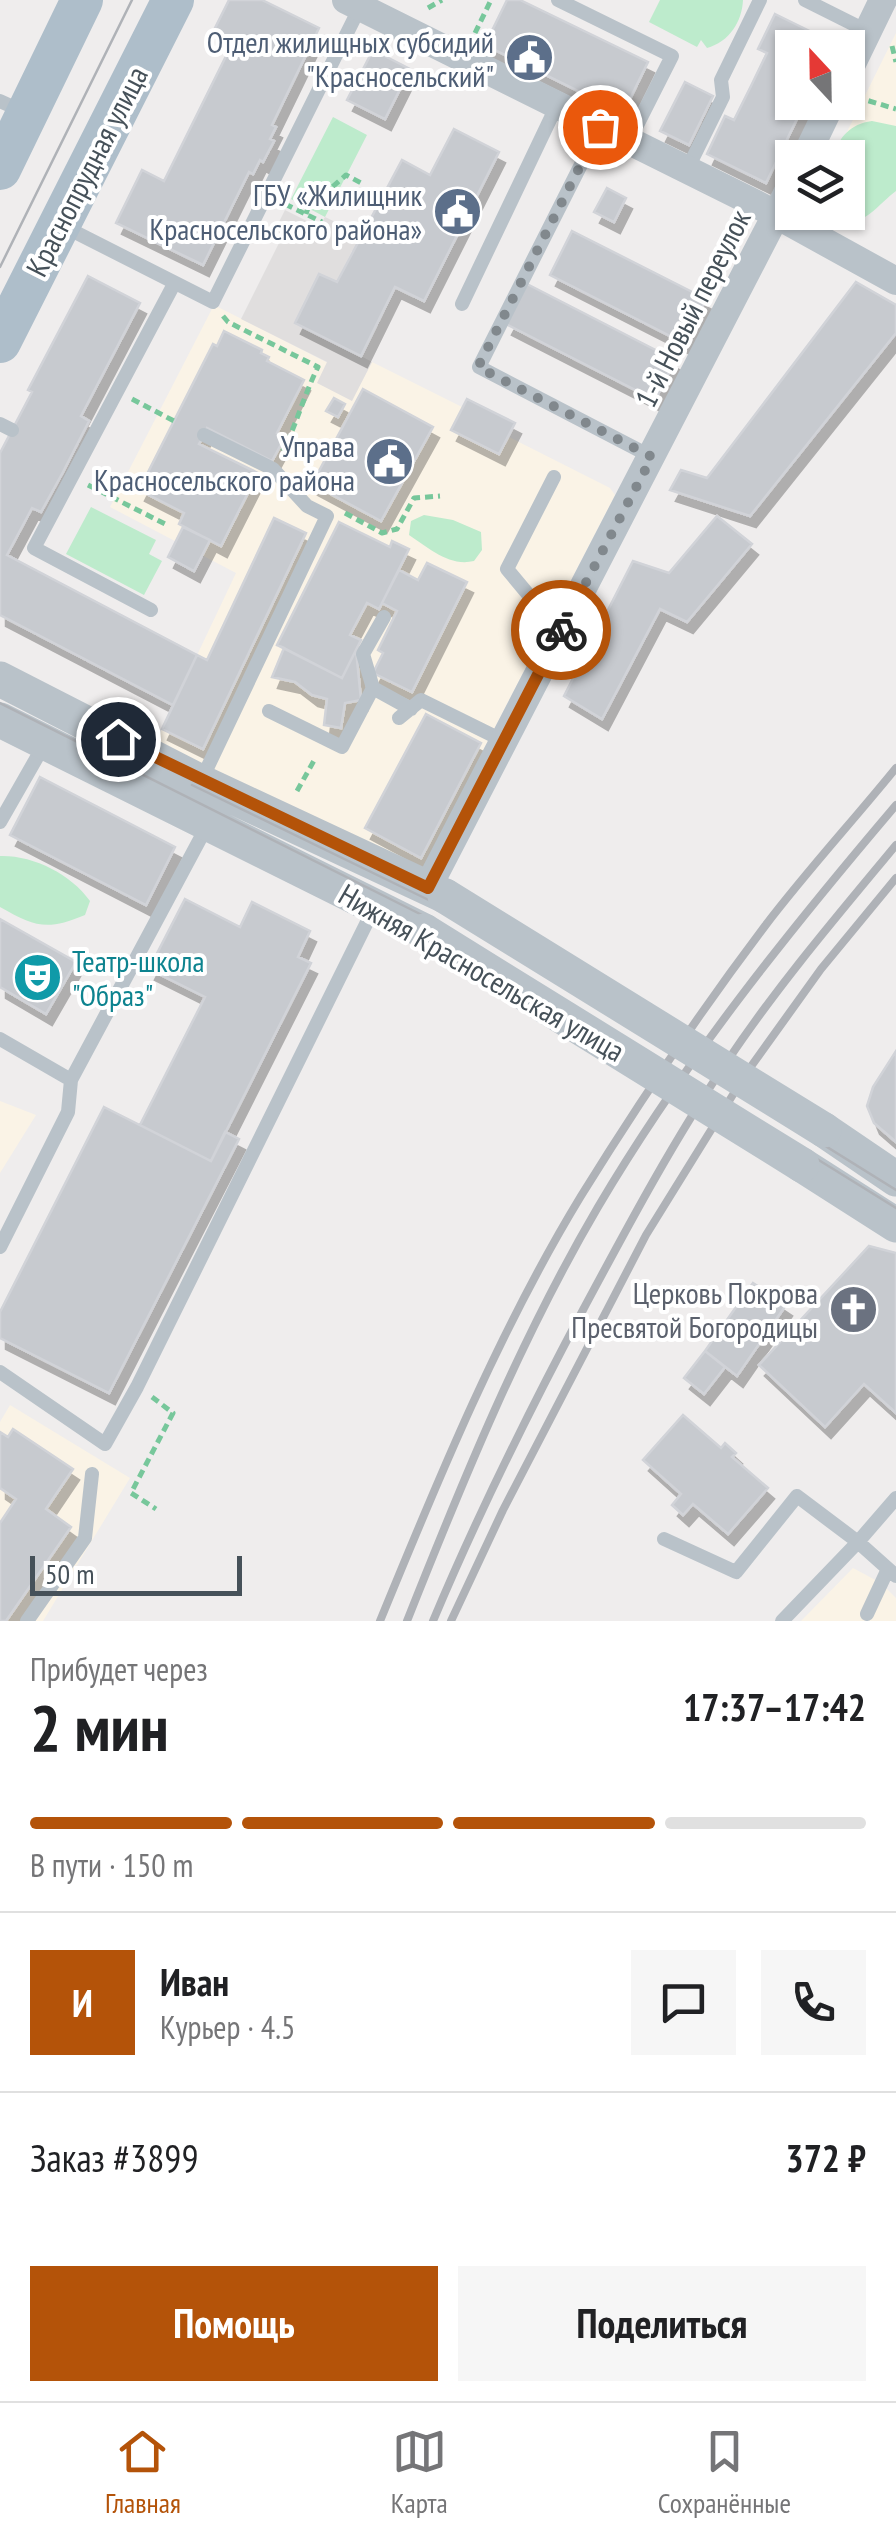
<!DOCTYPE html>
<html lang="ru">
<head>
<meta charset="utf-8">
<style>
	:root { --surface:#fff; --page:#f6f6f6; --text:#202124; --muted:#757577; --line:#e0e0e0; --accent:#b45309 }
	body { margin:0; font-family:"PT Sans Narrow",sans-serif; background:var(--page); color:var(--text); height:100vh; display:flex; flex-direction:column; font-size:38px; white-space:nowrap }
	* { box-sizing:border-box; margin:0 }
	p { font-size:32px; color:var(--muted) }
	.icon { flex:none; width:55px; height:55px; fill:none; stroke:currentColor; stroke-width:2; stroke-linecap:round; stroke-linejoin:round }
	.map { position:relative; height:1621px; overflow:hidden }
	.panel { display:flex; flex-direction:column; background:var(--surface); flex:1 }
	.panel>* { flex:none }
	.needle { width:65px; rotate:338deg }
	.fabs { position:absolute; left:775px; top:30px; display:grid; gap:20px }
	.fabs a { display:grid; place-items:center; width:90px; height:90px; border-radius:0px; background:var(--surface); box-shadow:0 2px 8px #0004; font-size:50px }
	.scale { position:absolute; left:30px; bottom:25px; width:212px; box-sizing:border-box; padding-left:10px; border:5px solid #465159; border-top:0; font-size:28px; line-height:35px; white-space:nowrap; color:#465159; -webkit-text-stroke:8px #fff; paint-order:stroke }
	.pin { position:absolute; display:grid; place-items:center; width:85px; height:85px; color:#fff; margin:-42px; border:5px solid #fff; border-radius:50%; box-shadow:0 2px 10px #0007 }
	.courier { position:absolute; display:grid; place-items:center; width:100px; height:100px; margin:-50px; border:8px solid #b45309; border-radius:50%; background:#fff; color:#222; box-shadow:0 2px 12px #0007 }
	.summary em { font-style:normal; font-weight:700 }
	.summary div { display:flex; flex-direction:column-reverse }
	.summary { display:flex; align-items:center; justify-content:space-between; height:170px; padding:0 30px }
	h1 { font-size:65px; font-weight:700; line-height:75px }
	.bar { display:grid; grid-template-columns:repeat(4,1fr); gap:15px 10px; align-content:center; height:120px; padding:0 30px }
	.bar i { height:12px; border-radius:8px; background:var(--line) }
	.bar .selected { background:var(--accent) }
	.bar p { grid-column:span 4 }
	.line { display:flex; align-items:center; gap:25px; padding:0 30px; border-top:2px solid var(--line) }
	.line div { flex:1 }
	.round { display:grid; place-items:center; flex:none; width:105px; height:105px; border-radius:0px; background:var(--page) }
	.cta { display:flex; gap:20px; margin-top:auto; padding:20px 30px }
	.cta a { flex:1; height:115px; border-radius:0px; background:var(--accent); color:#fff; font-size:40px; font-weight:700; line-height:115px; text-align:center }
	.cta a+a { background:var(--page); color:var(--text) }
	.tab-bar { display:flex; justify-content:space-around; align-items:center; height:140px; border-top:2px solid var(--line); background:var(--surface); font-size:28px; color:var(--muted) }
	.tab-bar a { display:grid; justify-items:center; gap:5px }
	.tab-bar .selected { color:var(--accent) }
	.map>svg:first-child { display:block }
</style>
</head>
<body>
<div class="map">
<svg width="896" height="1621" viewBox="0 0 896 1621">
	<defs>
		<filter id="shadow"><feDropShadow dx="6" dy="11" stdDeviation="0" flood-color="#0004"/></filter>
	</defs>
	<rect width="100%" height="100%" fill="#efeded"/>
	<path fill="#faf3e6" d="M896 33V172L840 146Z
		M214 305 328 363 318 383 352 400 372 362 462 407 467 399 515 423 509 437 610 488 615 495 418 876 153 748 236 573 110 507Z
		M0 1101 36 1115 0 1173Z
		M10 1405 130 1478 43 1621H0V1422Z
		M853 1568 881 1583 896 1598V1621H801Z"/>
	<path fill="#e0dede" d="M285 210 319 227 325 217 364 236 356 252 352 251 321 314 370 338 361 356 372 362 352 401 317 383 327 362 241 319 283 235 275 230Z"/>
	<path fill="#bdebcc" d="M660 0H743C742 22 729 42 707 48L701 40 697 47 649 22Z
		M333 117 367 135 325 217 291 199Z
		M872 121 896 126V191C872 209 862 234 826 213L848 212V158L833 157C839 137 850 124 872 121Z
		M91 507 156 540 149 554 162 561 144 595 66 554Z
		M424 515 453 520 481 532 482 550 474 561C449 567 429 548 409 535L411 521Z
		M0 856C33 855 71 874 90 901L85 915C47 931 35 927 0 907Z"/>
	<path fill="#c7cacf" stroke="#d1d3d8" stroke-width="2.5" filter="url(#shadow)" d="M229 0H262L319 28 272 125 276 127 270 139 274 141 263 162 260 160 253 174 249 172 203 265 116 223 142 170 164 181 231 46 211 36Z
		M507 0H520L648 62 623 113 485 45Z
		M775 14 834 43 832 48H792V102H805L766 183 707 154 725 116 734 120 751 86 767 53 758 49Z
		M373 50 410 69 385 119 347 100Z
		M685 82 713 96 689 145 660 131Z
		M454 129 499 152 424 301 395 287 361 356 295 323 319 274 337 282 402 160 430 175Z
		M607 188 626 198 614 222 594 212Z
		M572 231 706 299 684 343 550 275Z
		M88 276 140 303 81 416 89 421 63 472 41 512 32 508 7 555 197 655 173 705 0 615V453L32 392 28 390Z
		M856 282 896 305V333L750 516 670 490 681 470 707 478Z
		M527 284 675 360 655 400 506 324Z
		M224 331 262 350 261 353 269 357 267 361 304 380 277 433 285 437 272 461 207 428 204 435 199 444 258 473 221 546 179 524 184 513 139 490 213 344 217 346Z
		M363 389 433 427 381 521 312 484Z
		M334 398 345 404 338 417 326 411Z
		M467 399 515 423 499 454 451 430Z
		M717 516 752 544 687 622 660 609 602 719 564 696 633 561 669 573Z
		M274 518 306 533 203 749 162 729 197 655 207 660Z
		M339 522 390 547 392 541 409 549 379 609 367 603 350 635 361 640 342 678 277 645Z
		M339 522 390 547 392 541 409 549 379 609 367 603 350 635 361 640 356 650 361 700 345 703 341 728 324 725 327 699 312 695 295 682 272 677 284 648 277 645Z
		M183 527 210 540 194 571 168 557Z
		M427 563 467 582 412 692 373 673 383 653 378 650 397 611 382 603 399 570 418 580Z
		M284 648 342 678 356 650 361 700 345 703 341 728 324 725 327 699 312 695 295 682 272 677Z
		M426 714 481 743 421 858 365 828Z
		M40 777 175 847 146 905 10 835Z
		M185 899 240 927 252 902 310 931 298 957 311 963 211 1161 140 1125 205 997 149 969Z
		M0 919 76 962 46 1014 0 987Z
		M896 1051V1142L874 1123 867 1106 873 1087Z
		M104 1107 211 1161 225 1132 239 1139 109 1393 0 1338V1312Z
		M869 1246 896 1253V1413L864 1384 825 1427 759 1365Z
		M753 1283 786 1305 737 1376 705 1351Z
		M705 1351 725 1367 704 1394 684 1378Z
		M683 1415 721 1448 725 1443 736 1453 732 1457 768 1488 728 1534 693 1504 683 1515 672 1505 681 1494 643 1460Z
		M13 1429 73 1469 46 1509 71 1527 6 1621H0V1523L16 1499 0 1488V1432L8 1437Z"/>
	<g fill="none" stroke-linecap="round" stroke-linejoin="round">
		<path stroke="#77c79b" stroke-width="5" stroke-dasharray="8 5" stroke-linecap="butt" d="M428 8 442 0
			M475 33 491 0
			M892 46 896 62
			M856 97 896 109
			M285 204 322 222
			M306 214 308 208 346 175 363 184
			M223 316 228 322 318 367C304 395 297 423 283 451
			M132 399 174 421
			M88 485 169 526
			M345 513 382 533 397 529 414 498 440 496
			M297 791 316 757
			M152 1397 173 1413 131 1493 156 1509"/>
		<path stroke="#b9c2c9" stroke-width="14" d="M558 0 672 56 629 141
			M805 0 867 31
			M0 101 22 111
			M600 127 479 367 652 457
			M687 170 723 97 721 80 760 0
			M65 227 213 302 360 7
			M462 304 557 105
			M0 424 12 430
			M554 477 507 569 547 617 564 626
			M151 610 34 548 174 284
			M373 688 411 709
			M269 711 342 747 373 688 363 654 384 617
			M399 718 421 700 504 741
			M201 781 327 516 307 506 273 469 204 435
			M0 822 44 745
			M0 1039 71 1080
			M0 1247 68 1112 71 1080 207 826
			M0 1372 105 1444 137 1387 375 906
			M664 1539 736 1572 797 1496 858 1542 896 1498
			M867 1614 888 1569
			M27 1621 85 1538 92 1474
			M782 1621 858 1542 896 1576"/>
		<path stroke="#b9c2c9" stroke-width="28" d="M346 0 760 206 896 281
			M848 72 883 0
			M805 158 832 102
			M428 887 792 184"/>
		<path stroke="#b9c2c9" stroke-width="35" d="M0 679 201 782 445 896
			M0 720 424 931
			M824 1130 896 1179
			M802 1165 896 1225"/>
		<path stroke="#aebeca" stroke-width="42" d="M0 169 82 0
			M0 342 173 0"/>
		<path stroke="#afb2b7" stroke-width="2.5" d="M0 267 132 0
			M0 703 430 919 896 1208
			M192 785 439 905 896 1190"/>
		<path stroke="#afb2b7" stroke-width="8" d="M380 1621C439 1477 500 1329 581 1196 638 1104 700 1012 765 926 806 872 853 821 896 768
			M407 1621C463 1480 521 1338 598 1207 683 1063 788 932 896 805
			M433 1621C478 1514 529 1411 584 1308 629 1224 675 1138 728 1060 779 984 838 915 896 845
			M451 1621 503 1510 646 1235 747 1072 821 969 896 878"/>
		<path stroke="#b9c2c9" stroke-width="35" d="M445 896 824 1130
			M424 931 802 1165"/>
	</g>
	<g fill="none" stroke-linecap="round" stroke-linejoin="round">
		<path stroke="#81888d" stroke-width="10" stroke-dasharray="0 18" d="M561 630 652 457 478 367 600 127"/>
		<path stroke="#b45309" stroke-width="12" d="M118 739 428 888 561 630"/>
	</g>
	<defs>
		<symbol id="civic-disc" viewBox="-11 -11 22 22"><circle r="9.5" fill="#5c6f8a" stroke="#fff"/><path d="M-.6-6.5H3V-4.5H.6V-3L4-1V1h2V6H-6V1h2V-1L-.6-3ZM-1.2 2.5V6h2.4V2.5Z" fill="#fff"/></symbol>
		<symbol id="theatre-disc" viewBox="-11 -11 22 22"><circle r="9.5" fill="#0f9aa8" stroke="#fff"/><path d="M-5-5.5Q0-4 5-5.5V0Q5 5 0 6Q-5 5-5 0ZM-3.3-2.5H-1v1.5H-3.3ZM1-2.5H3.3v1.5H1ZM-2.8 1Q0 5.5 2.8 1Z" fill="#fff"/></symbol>
		<symbol id="church-disc" viewBox="-11 -11 22 22"><circle r="9.5" fill="#6b7280" stroke="#fff"/><path d="M-1.2-6h2.4v3.5h3.3v2.4h-3.3V6h-2.4V-.1h-3.3v-2.4h3.3Z" fill="#fff"/></symbol>
	</defs>
	<g fill-rule="evenodd">
		<use href="#civic-disc" x="502" y="30" width="55" height="55"/>
		<use href="#civic-disc" x="430" y="184" width="55" height="55"/>
		<use href="#civic-disc" x="362" y="434" width="55" height="55"/>
		<use href="#theatre-disc" x="10" y="950" width="55" height="55"/>
		<use href="#church-disc" x="826" y="1282" width="55" height="55"/>
	</g>
	<g text-anchor="middle" dominant-baseline="central" stroke-width="8" stroke-linejoin="round" paint-order="stroke">
		<g font-size="30" fill="#4e5e75" stroke="#fff" text-anchor="end">
			<text x="494" y="41">Отдел жилищных субсидий<tspan x="494" dy="34">"Красносельский"</tspan></text>
			<text x="422" y="194">ГБУ «Жилищник<tspan x="422" dy="34">Красносельского района»</tspan></text>
			<text x="355" y="445">Управа<tspan x="355" dy="34">Красносельского района</tspan></text>
		</g>
		<g font-size="30" fill="#465159" stroke="#fff">
			<text transform="translate(86 171) rotate(-63)">Краснопрудная улица</text>
			<text transform="translate(692 308) rotate(-63)">1-й Новый переулок</text>
			<text transform="translate(482 972) rotate(30)">Нижняя Красносельская улица</text>
		</g>
		<g font-size="30" fill="#0d838f" stroke="#fff" text-anchor="start">
			<text x="72" y="960">Театр-школа<tspan x="72" dy="34">"Образ"</tspan></text>
		</g>
		<g font-size="30" fill="#5b616d" stroke="#fff" text-anchor="end">
			<text x="818" y="1292">Церковь Покрова<tspan x="818" dy="34">Пресвятой Богородицы</tspan></text>
		</g>
	</g>
</svg>
<div class="fabs">
<a><svg class="needle" viewBox="-14 -14 28 28"><path d="M0-13l5 13h-10z" fill="#e53935"/><path d="M0 13l5-13h-10z" fill="#757577"/></svg></a>
<a><svg class="icon" aria-label="layers" viewBox="0 0 24 24"><path d="M12 4l9 5-9 5-9-5zM3 14l9 5 9-5"/></svg></a>
</div>
<div class="scale">50 m</div>
<div class="pin" style="left:600px;top:127px;background:#ea580c"><svg class="icon" aria-label="bag" viewBox="0 0 24 24"><path d="M5 8h14l-1 12H6zM9 8a3 3 0 0 1 6 0"/></svg></div>
<div class="pin" style="left:118px;top:739px;background:#1f2937"><svg class="icon" aria-label="home" viewBox="0 0 24 24"><path d="M3 11l9-7 9 7M6 9v11h12V9"/></svg></div>
<div class="courier" style="left:561px;top:630px"><svg class="icon" aria-label="bike" viewBox="0 0 24 24"><circle cx="6" cy="16" r="4"/><circle cx="18" cy="16" r="4"/><path d="M6 16l4-8h5l3 8M10 8l3 8H6M13 5h3"/></svg></div>
</div>
<section class="panel">
<div class="summary"><div><h1>2 мин</h1><p>Прибудет через</p></div><em>17:37–17:42</em></div>
<div class="bar"><i class="selected"></i><i class="selected"></i><i class="selected"></i><i></i><p>В пути · 150 m</p></div>
<div class="line" style="height:180px"><b class="round" style="background:var(--accent);color:#fff">И</b><div><b>Иван</b><p>Курьер · 4.5</p></div><a class="round"><svg class="icon" aria-label="chat" viewBox="0 0 24 24"><path d="M4 5h16v11H9l-5 4z"/></svg></a><a class="round"><svg class="icon" aria-label="phone" viewBox="0 0 24 24"><path d="M5 4h4l2 5-3 2q2 4 5 5l2-3 5 2v4C11 20 4 13 5 4z"/></svg></a></div>
<div class="line" style="height:130px"><div>Заказ #3899</div><b>372 ₽</b></div>
<div class="cta"><a>Помощь</a><a>Поделиться</a></div>
</section>
<nav class="tab-bar">
<a class="selected"><svg class="icon" aria-label="home" viewBox="0 0 24 24"><path d="M3 11l9-7 9 7M6 9v11h12V9"/></svg>Главная</a>
<a><svg class="icon" aria-label="map" viewBox="0 0 24 24"><path d="M3 6l6-2 6 2 6-2v14l-6 2-6-2-6 2zM9 4v14M15 6v14"/></svg>Карта</a>
<a><svg class="icon" aria-label="saved" viewBox="0 0 24 24"><path d="M7 4h10v16l-5-4-5 4z"/></svg>Сохранённые</a>
</nav>
</body>
</html>
